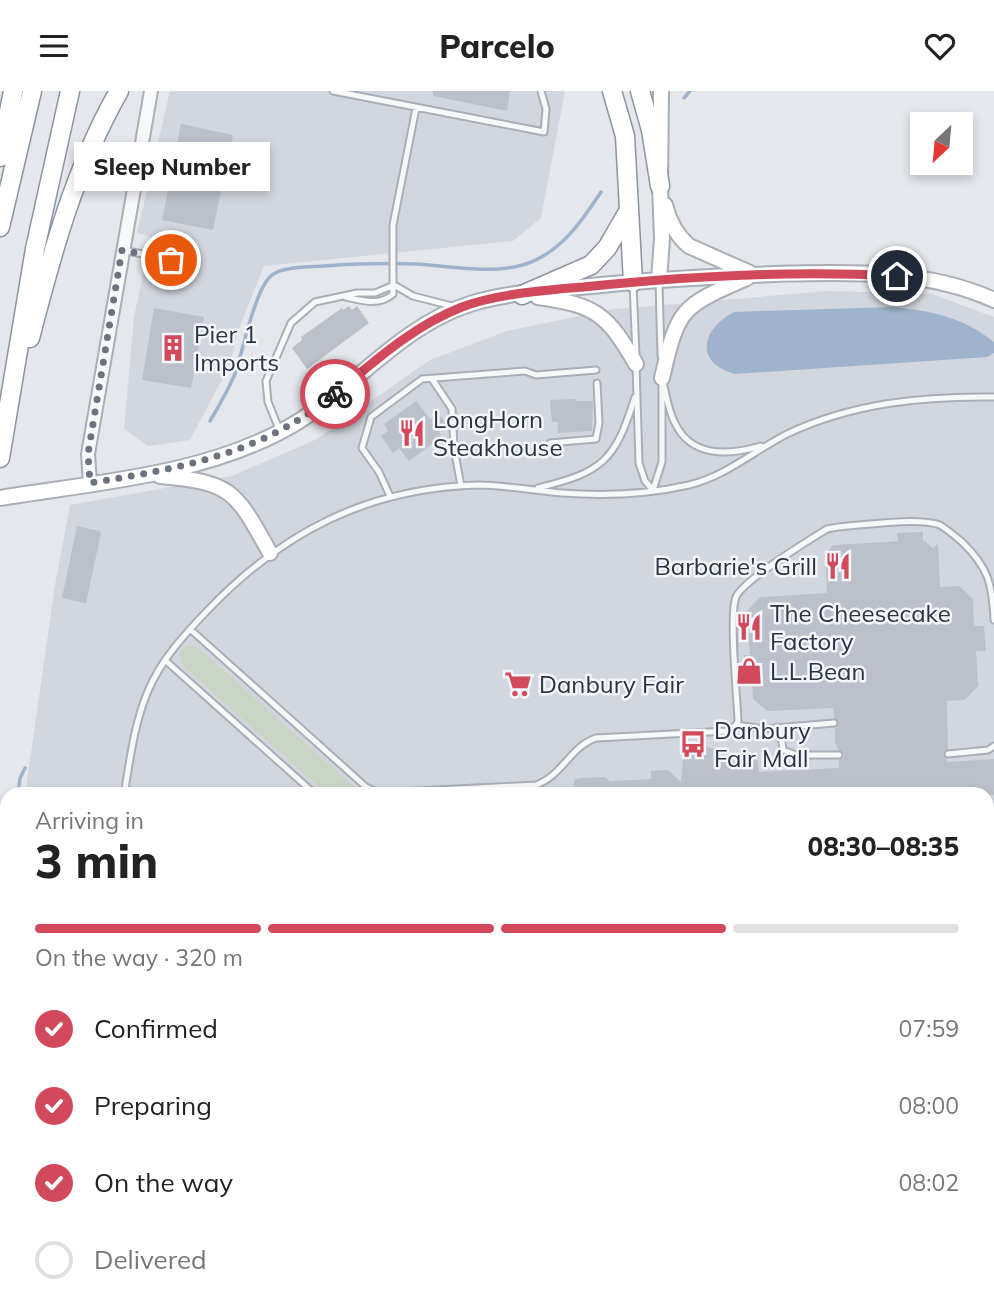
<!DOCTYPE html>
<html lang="en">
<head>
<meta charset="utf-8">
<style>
	:root { --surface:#fff; --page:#f6f6f6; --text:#222; --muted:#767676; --line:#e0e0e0; --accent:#d1495b }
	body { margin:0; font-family:Mulish,sans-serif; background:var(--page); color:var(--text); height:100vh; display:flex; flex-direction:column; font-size:26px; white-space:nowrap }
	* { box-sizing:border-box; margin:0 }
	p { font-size:23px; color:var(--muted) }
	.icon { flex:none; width:38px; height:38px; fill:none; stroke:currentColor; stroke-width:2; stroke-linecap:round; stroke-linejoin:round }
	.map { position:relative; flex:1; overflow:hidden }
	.drawer { position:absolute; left:0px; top:696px; width:994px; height:527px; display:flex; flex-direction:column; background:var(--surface); border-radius:21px 21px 0 0; box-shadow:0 4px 10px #0003 }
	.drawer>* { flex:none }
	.needle { width:46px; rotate:206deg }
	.controls { position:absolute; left:910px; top:21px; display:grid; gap:14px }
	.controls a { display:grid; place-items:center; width:63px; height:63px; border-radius:0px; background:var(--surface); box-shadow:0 4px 10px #0003; font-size:35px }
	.pin { position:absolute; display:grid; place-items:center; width:60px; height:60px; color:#fff; margin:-30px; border:4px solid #fff; border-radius:50%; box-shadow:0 2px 7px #0007 }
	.courier { position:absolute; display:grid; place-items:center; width:70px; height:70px; margin:-35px; border:5px solid #d1495b; border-radius:50%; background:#fff; color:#222; box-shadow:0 2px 9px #0007 }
	.bubble { position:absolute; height:49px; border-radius:0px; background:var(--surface); box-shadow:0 4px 10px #0003; font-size:23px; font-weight:800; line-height:49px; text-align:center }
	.summary em { font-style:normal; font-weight:800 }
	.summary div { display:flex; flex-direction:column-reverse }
	.summary { display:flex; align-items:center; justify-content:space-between; height:119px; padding:0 35px }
	h1 { font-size:46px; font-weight:800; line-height:52px }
	.bar { display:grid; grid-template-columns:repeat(4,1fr); gap:10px 7px; align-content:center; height:84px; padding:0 35px }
	.bar i { height:9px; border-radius:5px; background:var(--line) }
	.bar .active { background:var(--accent) }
	.bar p { grid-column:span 4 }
	ol { padding:0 35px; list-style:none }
	li { display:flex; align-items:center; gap:21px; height:77px }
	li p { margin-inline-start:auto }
	li .icon { padding:7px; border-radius:50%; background:var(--accent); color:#fff; stroke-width:4 }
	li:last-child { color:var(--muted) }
	li i { width:38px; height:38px; border:4px solid var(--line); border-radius:50% }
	header { display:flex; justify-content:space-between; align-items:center; height:91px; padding:0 35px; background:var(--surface); font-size:32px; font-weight:800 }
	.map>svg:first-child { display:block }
</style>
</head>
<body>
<header><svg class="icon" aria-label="menu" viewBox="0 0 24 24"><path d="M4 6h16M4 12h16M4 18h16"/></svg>Parcelo<svg class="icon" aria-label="heart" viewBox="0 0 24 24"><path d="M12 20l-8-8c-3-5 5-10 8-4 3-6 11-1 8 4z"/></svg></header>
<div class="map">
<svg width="994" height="1223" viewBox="0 0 994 1223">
	<rect width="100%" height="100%" fill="#e4e7ec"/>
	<path fill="#d2d6de" d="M170 0H565L541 127 513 150 264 175 238 240 230 273 190 349 148 355 124 338 134 226 151 146 137 142Z
		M828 200 932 203 994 226V1130L987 1131V704H25L55 494 70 414 232 385 317 348 430 269 507 240 614 218Z"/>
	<path fill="#c9d6c5" d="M189 554 201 559 362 703H327L183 575 179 564 184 556Z
		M987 1140H994V1223H606L609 1216H987Z"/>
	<path fill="#9fb4cc" d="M893 216C933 220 962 226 994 251V262L987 266 735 283C694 272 701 238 734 221Z
		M461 1216H609L606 1223H468Z"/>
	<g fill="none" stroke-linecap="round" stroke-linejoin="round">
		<path stroke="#9fb4cc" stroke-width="3.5" d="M684 7 690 0
			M210 330C219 315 228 299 235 283 243 260 255 197 272 184 284 175 310 176 324 175 354 173 385 172 415 173 450 175 492 184 526 173 561 161 582 130 601 101
			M18 704 20 687 25 677
			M0 764 7 752
			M987 1140H994"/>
		<path stroke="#9fb4cc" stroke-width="23" d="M0 825 7 832
			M394 1216 401 1223
			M666 1216 717 1220 752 1218 755 1223
			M907 1223 928 1216 962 1223"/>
	</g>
	<path fill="#bbc0ca" d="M433 0H510L507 20 433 5Z
		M181 33 233 44 213 139 162 129Z
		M349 215 352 219 357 215 369 232 307 278 292 257 302 249 301 246 342 217 343 219Z
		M154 217 204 226 191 297 142 289Z
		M576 308V310H593L592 340 558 342V331H552L550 309Z
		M416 310 430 328 438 322 446 333 438 339 442 346 409 370 399 357 393 362 381 345 388 340 384 333Z
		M77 435 99 440 101 442 86 512H85L62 507Z
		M923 441V449L933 457 938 453 940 496 959 495 973 508 974 535H984L986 560H976L978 595 965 609 947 610 948 658 944 660 943 664 948 671 994 668V704H574V689L579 687 605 686 610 690 651 688V680L668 679 681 691 683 667 694 656 702 654 717 659 729 676 734 670 758 669 759 681 839 677V669L843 667 844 663 838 659 835 651V637L839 632 834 627 833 617 767 620 753 608 752 590H746L744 564H750L748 544H744L743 531H748L747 520 760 506 827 502 825 463 833 454 888 451 898 450 897 442Z"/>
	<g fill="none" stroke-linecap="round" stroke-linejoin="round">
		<defs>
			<path id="service" d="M333 0 544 41 546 18 541 0
				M123 159 171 169
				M659 191 661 265
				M633 193 636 264
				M394 194 413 205 452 215
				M346 206C363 210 380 215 393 203V134L416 17
				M636 274 639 372 645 390 653 399
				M432 288 452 318 454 357 461 395
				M664 295C667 308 669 321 675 332 691 367 730 364 761 355
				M279 338 268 311 266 290 291 232 315 211 357 202H375L394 194
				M550 352 596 348 599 332 597 292
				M538 397C603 381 615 370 635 306
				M653 399 662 371V289
				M390 405 379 381 362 357 371 326 422 288 525 280 536 284 596 279
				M190 538 366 696 378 702 536 694C562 685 571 655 596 647L728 640 736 634 738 630C737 605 729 524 736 506 743 490 809 449 827 438L838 436C864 434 917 426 940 434 948 439 955 445 962 451 989 477 992 493 994 529
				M165 569 316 704
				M736 634 763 638 834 632
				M780 637 783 659 796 664H839
				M948 663 988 659 994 655
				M124 704C130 669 134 633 148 600 161 569 184 544 207 520 282 441 368 397 478 394 506 394 534 400 562 402 603 405 649 403 689 394 726 385 754 360 787 343 852 312 923 305 994 306
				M0 787 7 791
				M987 973 994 974
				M987 1120 994 1119"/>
			<path id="tertiary" d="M90 392 88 363 151 0"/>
			<path id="secondary" d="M665 114C669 130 676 144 689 155L750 182
				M659 189 662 148 660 95 661 0
				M538 206C596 214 607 223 636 273
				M662 287C678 216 682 215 747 187
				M160 385C233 391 236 401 270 462
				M0 407C98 391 209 384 296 332 356 295 401 235 470 213 506 201 562 198 601 194 659 188 717 185 775 183 848 181 926 178 994 209"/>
			<path id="motorway" d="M612 0 625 45 633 191
				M640 0 651 39 660 95
				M0 66 13 0
				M0 136 32 0
				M522 204 591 174 607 157 629 119
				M30 247C52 162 75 77 119 0
				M0 367 35 158 70 0
				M0 1175 7 1188
				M24 1216 28 1223"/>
		</defs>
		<use href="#service" stroke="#a9aeb7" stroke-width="9"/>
		<use href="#tertiary" stroke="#a9aeb7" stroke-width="16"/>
		<use href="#secondary" stroke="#a9aeb7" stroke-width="18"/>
		<use href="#motorway" stroke="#8b94a3" stroke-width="21"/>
		<use href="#service" stroke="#f7f8fa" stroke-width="5"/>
		<use href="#tertiary" stroke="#f7f8fa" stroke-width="12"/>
		<use href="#secondary" stroke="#fff" stroke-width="14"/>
		<use href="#motorway" stroke="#fff" stroke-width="18"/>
		<path stroke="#7d8696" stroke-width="3.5" stroke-dasharray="3.5 7" stroke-linecap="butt" d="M0 870 7 876
			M367 1216 374 1223"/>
	</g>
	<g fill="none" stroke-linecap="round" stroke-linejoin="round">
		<path stroke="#6c737f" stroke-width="7" stroke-dasharray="0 12.6" d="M171 169 122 159 88 363 90 392C182 377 261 363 335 303"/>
		<path stroke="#d1495b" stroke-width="9" d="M335 303C375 270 413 235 462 216 495 203 547 199 583 196 687 185 792 179 897 185"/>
	</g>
	<defs>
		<symbol id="building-bare" viewBox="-9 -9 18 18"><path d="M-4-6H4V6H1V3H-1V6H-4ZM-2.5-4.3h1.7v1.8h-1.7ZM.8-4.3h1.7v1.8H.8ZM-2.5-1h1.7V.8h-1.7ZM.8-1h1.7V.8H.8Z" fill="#d1495b" stroke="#f4f6f9" stroke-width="2.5" paint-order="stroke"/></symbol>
		<symbol id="restaurant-bare" viewBox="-9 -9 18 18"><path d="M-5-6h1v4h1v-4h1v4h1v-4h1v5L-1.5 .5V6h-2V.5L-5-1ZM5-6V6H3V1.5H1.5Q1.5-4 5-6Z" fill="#d1495b" stroke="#f4f6f9" stroke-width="2.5" paint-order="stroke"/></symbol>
		<symbol id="shop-bare" viewBox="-9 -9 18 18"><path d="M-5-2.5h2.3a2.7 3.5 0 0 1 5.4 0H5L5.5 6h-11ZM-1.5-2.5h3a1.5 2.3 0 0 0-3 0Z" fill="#d1495b" stroke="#f4f6f9" stroke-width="2.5" paint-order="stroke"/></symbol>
		<symbol id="supermarket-bare" viewBox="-9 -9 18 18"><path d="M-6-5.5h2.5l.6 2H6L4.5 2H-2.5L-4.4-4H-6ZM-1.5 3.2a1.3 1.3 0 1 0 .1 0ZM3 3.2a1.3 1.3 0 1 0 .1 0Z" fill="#d1495b" stroke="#f4f6f9" stroke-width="2.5" paint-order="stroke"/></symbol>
		<symbol id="bus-bare" viewBox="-9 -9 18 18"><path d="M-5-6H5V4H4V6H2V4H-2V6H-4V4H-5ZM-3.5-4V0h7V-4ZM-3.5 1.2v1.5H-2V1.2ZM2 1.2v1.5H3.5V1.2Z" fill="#d1495b" stroke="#f4f6f9" stroke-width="2.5" paint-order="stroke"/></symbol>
	</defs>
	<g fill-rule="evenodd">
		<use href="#building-bare" x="154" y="238" width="38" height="38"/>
		<use href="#restaurant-bare" x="393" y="323" width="38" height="38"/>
		<use href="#restaurant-bare" x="819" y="456" width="38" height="38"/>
		<use href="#restaurant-bare" x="730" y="517" width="38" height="38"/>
		<use href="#shop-bare" x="730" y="561" width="38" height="38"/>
		<use href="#supermarket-bare" x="499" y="574" width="38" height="38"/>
		<use href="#bus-bare" x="674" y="634" width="38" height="38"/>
	</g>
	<g text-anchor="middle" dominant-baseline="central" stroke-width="5" stroke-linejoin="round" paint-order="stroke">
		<g font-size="24" fill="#2b3445" stroke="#f4f6f9" text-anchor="start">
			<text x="194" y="243">Pier 1<tspan x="194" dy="28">Imports</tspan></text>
			<text x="433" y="328">LongHorn<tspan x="433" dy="28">Steakhouse</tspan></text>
			<text x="817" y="475" text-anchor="end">Barbarie's Grill</text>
			<text x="770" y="522">The Cheesecake<tspan x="770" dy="28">Factory</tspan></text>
			<text x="770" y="580">L.L.Bean</text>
			<text x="539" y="593">Danbury Fair</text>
			<text x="714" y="639">Danbury<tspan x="714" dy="28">Fair Mall</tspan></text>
		</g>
	</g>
</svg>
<div class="controls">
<a><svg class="needle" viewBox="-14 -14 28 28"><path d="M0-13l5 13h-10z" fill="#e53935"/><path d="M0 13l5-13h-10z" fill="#767676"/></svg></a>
</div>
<div class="pin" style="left:171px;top:169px;background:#ea580c"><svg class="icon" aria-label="bag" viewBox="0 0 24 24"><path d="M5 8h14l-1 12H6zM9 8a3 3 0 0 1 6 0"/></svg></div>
<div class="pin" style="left:897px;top:185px;background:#1f2937"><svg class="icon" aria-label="home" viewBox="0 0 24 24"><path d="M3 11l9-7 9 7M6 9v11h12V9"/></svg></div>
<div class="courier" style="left:335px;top:303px"><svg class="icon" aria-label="bike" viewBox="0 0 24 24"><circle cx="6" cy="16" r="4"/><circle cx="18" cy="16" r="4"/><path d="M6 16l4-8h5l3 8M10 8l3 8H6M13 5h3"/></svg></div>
<div class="bubble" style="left:74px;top:51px;width:196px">Sleep Number</div>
<section class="drawer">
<div class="summary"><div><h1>3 min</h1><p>Arriving in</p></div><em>08:30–08:35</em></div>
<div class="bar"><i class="active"></i><i class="active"></i><i class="active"></i><i></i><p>On the way · 320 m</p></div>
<ol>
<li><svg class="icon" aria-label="check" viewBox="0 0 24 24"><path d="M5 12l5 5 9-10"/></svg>Confirmed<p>07:59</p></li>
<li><svg class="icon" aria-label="check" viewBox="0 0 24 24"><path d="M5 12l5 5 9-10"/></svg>Preparing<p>08:00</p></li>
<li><svg class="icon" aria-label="check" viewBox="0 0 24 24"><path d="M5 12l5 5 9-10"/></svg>On the way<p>08:02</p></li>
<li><i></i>Delivered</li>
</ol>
</section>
</div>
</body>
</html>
